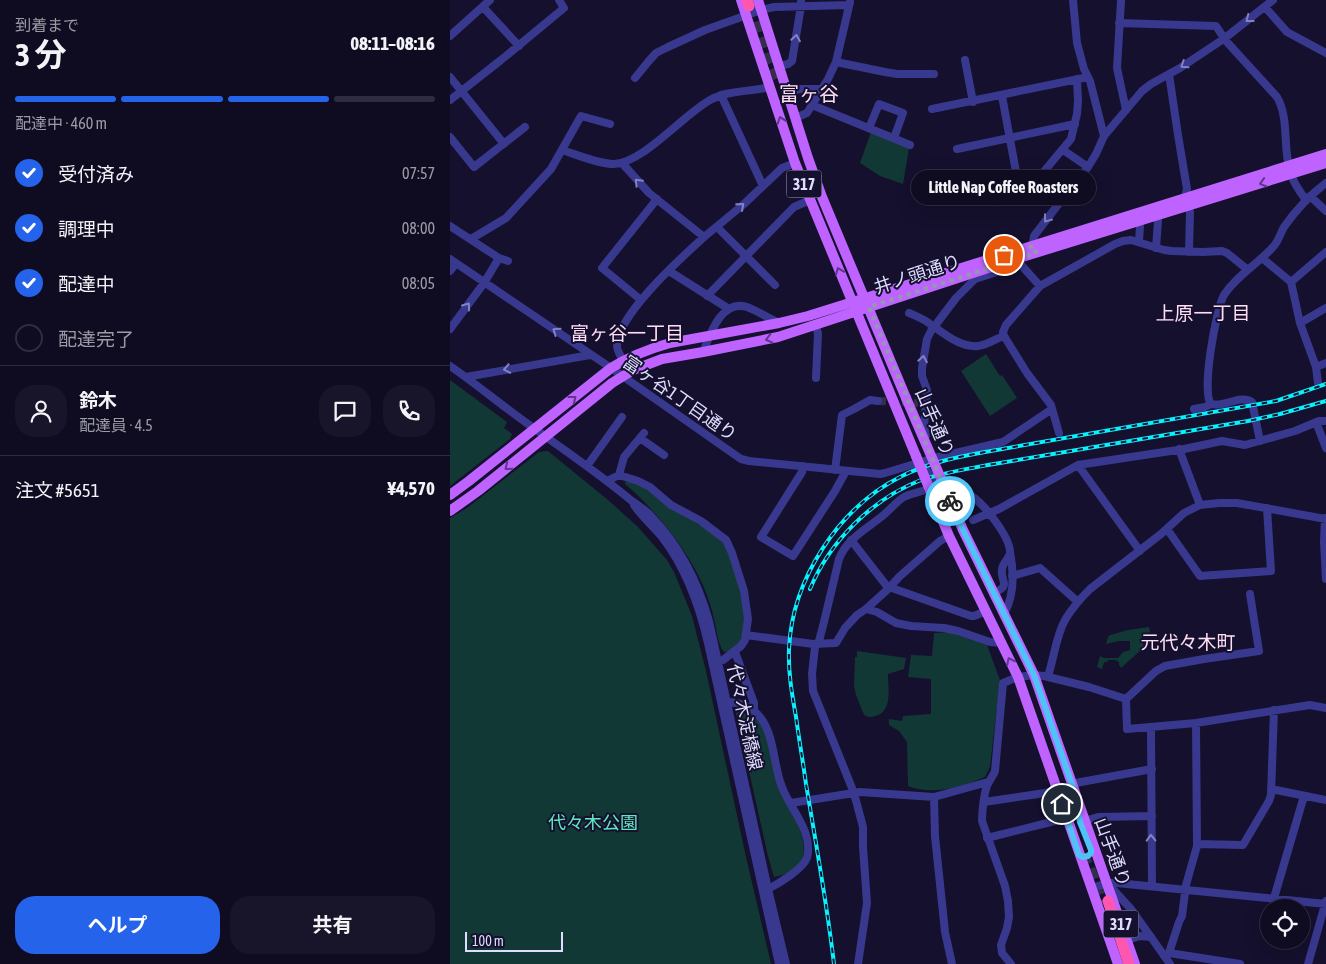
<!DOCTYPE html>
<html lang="ja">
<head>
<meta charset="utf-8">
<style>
	:root { --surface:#0f0c22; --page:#18152a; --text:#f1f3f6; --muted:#9b9ba5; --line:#2f2c40; --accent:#2563eb }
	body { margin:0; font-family:"Asap Condensed","Noto Sans JP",sans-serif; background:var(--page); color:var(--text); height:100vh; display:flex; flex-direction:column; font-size:19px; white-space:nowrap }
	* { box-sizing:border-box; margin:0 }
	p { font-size:16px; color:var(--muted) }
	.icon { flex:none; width:28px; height:28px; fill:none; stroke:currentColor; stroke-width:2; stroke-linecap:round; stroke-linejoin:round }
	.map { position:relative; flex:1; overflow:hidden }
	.panel { display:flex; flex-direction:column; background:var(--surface); width:450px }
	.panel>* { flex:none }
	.tools { position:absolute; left:810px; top:899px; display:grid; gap:10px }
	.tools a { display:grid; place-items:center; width:50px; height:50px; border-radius:50%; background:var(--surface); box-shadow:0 5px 20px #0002,0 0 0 1px var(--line); font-size:25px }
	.scale { position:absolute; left:15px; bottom:12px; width:98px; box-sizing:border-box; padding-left:5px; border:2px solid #dedcff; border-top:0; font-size:14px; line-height:18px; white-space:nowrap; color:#dedcff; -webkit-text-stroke:4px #14102d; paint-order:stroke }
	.pin { position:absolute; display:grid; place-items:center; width:42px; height:42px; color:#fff; margin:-21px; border:2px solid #fff; border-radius:50%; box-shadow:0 1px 5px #0007 }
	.courier { position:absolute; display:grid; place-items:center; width:50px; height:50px; margin:-25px; border:4px solid #4fc3f7; border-radius:50%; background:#fff; color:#222; box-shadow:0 1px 6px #0007 }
	.bubble { position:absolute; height:35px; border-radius:18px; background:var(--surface); box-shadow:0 5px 20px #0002,0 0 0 1px var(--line); font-size:16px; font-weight:700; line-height:35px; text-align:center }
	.headline em { font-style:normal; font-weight:700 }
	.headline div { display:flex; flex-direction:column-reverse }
	.headline { display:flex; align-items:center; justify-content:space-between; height:85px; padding:0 15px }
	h1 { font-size:32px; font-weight:700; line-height:38px }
	.bar { display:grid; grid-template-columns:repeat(4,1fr); gap:8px 5px; align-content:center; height:60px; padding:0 15px }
	.bar i { height:6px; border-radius:4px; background:var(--line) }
	.bar .active { background:var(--accent) }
	.bar p { grid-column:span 4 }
	.line { display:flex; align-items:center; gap:12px; padding:0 15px; border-top:1px solid var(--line) }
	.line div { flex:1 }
	.round { display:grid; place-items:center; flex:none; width:52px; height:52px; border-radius:20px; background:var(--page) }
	ol { padding:0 15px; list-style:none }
	li { display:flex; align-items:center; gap:15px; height:55px }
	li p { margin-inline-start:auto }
	li .icon { padding:5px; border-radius:50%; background:var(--accent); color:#fff; stroke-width:4 }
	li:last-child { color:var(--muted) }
	li i { width:28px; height:28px; border:2px solid var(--line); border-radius:50% }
	.action { display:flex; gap:10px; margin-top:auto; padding:10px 15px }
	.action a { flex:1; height:58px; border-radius:20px; background:var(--accent); color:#fff; font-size:20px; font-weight:700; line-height:58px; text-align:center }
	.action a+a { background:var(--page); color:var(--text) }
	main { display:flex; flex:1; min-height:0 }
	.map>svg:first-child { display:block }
</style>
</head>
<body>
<main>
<section class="panel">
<div class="headline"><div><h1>3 分</h1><p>到着まで</p></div><em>08:11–08:16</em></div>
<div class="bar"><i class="active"></i><i class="active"></i><i class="active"></i><i></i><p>配達中 · 460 m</p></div>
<ol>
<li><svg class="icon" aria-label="check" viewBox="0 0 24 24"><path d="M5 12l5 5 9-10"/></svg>受付済み<p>07:57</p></li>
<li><svg class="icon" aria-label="check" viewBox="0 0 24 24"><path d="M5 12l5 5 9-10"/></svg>調理中<p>08:00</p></li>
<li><svg class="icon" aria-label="check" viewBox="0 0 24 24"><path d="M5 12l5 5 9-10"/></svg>配達中<p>08:05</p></li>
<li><i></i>配達完了</li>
</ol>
<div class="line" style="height:90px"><a class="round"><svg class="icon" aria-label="person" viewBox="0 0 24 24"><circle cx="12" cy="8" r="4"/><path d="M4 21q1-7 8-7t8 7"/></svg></a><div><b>鈴木</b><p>配達員 · 4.5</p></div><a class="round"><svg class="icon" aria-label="chat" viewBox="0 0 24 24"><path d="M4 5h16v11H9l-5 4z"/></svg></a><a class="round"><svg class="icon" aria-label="phone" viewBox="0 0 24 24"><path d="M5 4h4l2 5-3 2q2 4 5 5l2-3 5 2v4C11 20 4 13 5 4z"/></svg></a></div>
<div class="line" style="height:65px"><div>注文 #5651</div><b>¥4,570</b></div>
<div class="action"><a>ヘルプ</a><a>共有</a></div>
</section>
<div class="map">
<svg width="876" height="964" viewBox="0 0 876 964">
	<rect width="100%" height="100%" fill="#14102d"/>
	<path fill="#123835" d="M421 132 459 148 453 184 430 176 410 163Z
		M536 354 550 376 552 375 567 398 540 416 511 371Z
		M0 380 57 422 54 428 62 434 60 439 0 486Z
		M98 451 158 500 187 526 217 560 224 572 242 616 256 671 296 857 321 964H0V518L17 508 89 452Z
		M178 481C187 484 195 486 202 492 208 497 213 503 219 507 234 518 263 529 273 543 287 561 312 649 274 652 267 643 267 630 264 619 262 610 259 600 255 590 241 554 205 509 175 484V482Z
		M699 627 701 636 692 638 693 645H699L698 646 693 648 671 668 669 665V662L665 660H658L657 662H654L652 669 647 667 650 656 654 658H668L673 652 680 650V641H669L656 644 658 637 660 635 678 630Z
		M500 632 537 645 550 680 540 767 535 777C512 787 483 796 458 786L457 742 449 731 439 725V719L452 721 453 716 481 714V679L458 677 461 655 482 656 484 633Z
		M407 651 456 658 454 669 438 674C438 688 443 712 425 716 420 718 418 717 414 715L406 695 404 686 405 657H407Z
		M291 710C321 714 320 766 329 788 339 815 360 831 352 863 343 870 336 875 324 877L318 856 286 713Z"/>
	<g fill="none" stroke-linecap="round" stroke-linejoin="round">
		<path stroke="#322f4c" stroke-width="8" stroke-dasharray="8 4" stroke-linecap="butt" d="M428 401 472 403"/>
		<path stroke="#322f4c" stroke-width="11" stroke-dasharray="11 5.5" stroke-linecap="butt" d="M304 5 319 56 330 81
			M633 854 642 874 653 903"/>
		<path stroke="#38388f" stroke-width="8" d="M623 0 627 43 634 69 640 81 654 136
			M671 1 667 68 676 110
			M33 7 69 46
			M815 7 837 32 876 53
			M669 23 766 26 776 41 827 97C838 116 834 141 838 162 840 177 847 188 856 200
			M0 36 40 0
			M515 60 523 102
			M386 62 435 72 447 74H484
			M329 66 338 64 342 61 351 6V0
			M719 74 728 135 737 189 735 197 740 212 739 252
			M0 77 54 144
			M185 78 198 62 206 53 218 47 255 30 311 10 324 7 399 5
			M337 93 350 89H371
			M271 95 313 186
			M552 96 569 188
			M0 100 51 60 114 8 109 0
			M362 105 460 145
			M482 109 638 77
			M345 118 357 113 378 79 386 62 400 2
			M419 128 429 104 453 113 444 138
			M0 137 24 167 75 127
			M507 149 625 124
			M112 150C128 155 148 164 164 164 193 163 233 115 260 100 278 90 300 92 320 87
			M613 150 638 167
			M172 163 199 193 254 237C231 258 167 315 167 346 167 351 171 356 173 361
			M860 196 876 211
			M548 202 561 193 591 175 621 139 627 114 628 101 627 79
			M689 221 690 226 689 242
			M0 226 49 258 58 261
			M267 227 325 285
			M254 237 294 204 332 168 345 163
			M21 239 56 218 101 169 131 116 160 124
			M706 248 708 221 706 215
			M585 250 583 243 584 236 623 185 638 167 646 154 654 136 692 91 701 84 730 68 775 38 823 0
			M569 258 572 266 590 286
			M812 258 841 282 850 323 866 367 868 383
			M0 259 161 368 291 459 299 461 430 474 435 473 484 458 553 442 602 409
			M0 271 6 263
			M219 271 279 309
			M841 282 876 252
			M257 296 344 207 360 200
			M191 300 152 268 207 199
			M459 313C466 316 474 319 480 324 494 333 510 348 528 346 537 345 545 339 554 336
			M850 323 876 308
			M365 324 368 333 366 378
			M0 329 34 283 49 258
			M253 352C260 335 271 299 297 307 308 311 318 318 329 323
			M0 366C29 386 56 409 85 429 116 451 148 473 177 497 185 504 194 508 201 516 229 545 248 582 259 621L318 889 336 964
			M866 367 876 363
			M16 377 140 355
			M744 409 755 407 761 404
			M866 422 876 448
			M609 433 601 405 577 373 554 336 553 332 556 325 590 286 665 244 673 241 681 240 714 250 722 251 753 252 772 251 777 253 798 270
			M476 435 474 427 477 390 472 376V368L477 339 481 331 506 298 525 279 547 272 546 265
			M190 438 214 455
			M810 441 802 402C790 394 774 408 761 404 751 392 766 309 774 295 786 276 808 264 823 247 828 242 830 234 834 227 846 210 860 195 876 183
			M729 449 750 505
			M628 465 690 551
			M137 466 172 417
			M353 466 352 472 311 537 343 556 385 491 396 471
			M475 468 487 487
			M385 470 392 415 404 409 420 400 428 401
			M169 475 174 457 194 433
			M157 481 169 475 188 481 200 487 221 505 251 521 276 540 282 553 294 591 298 619 295 640 291 646 273 660 268 662
			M184 505C192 517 203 526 212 537 236 568 249 604 258 643L329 964
			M875 518 874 542 876 579
			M523 520 549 509 628 465 734 449 772 441 795 445 845 431 869 421H876
			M717 529 750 576 821 571 817 508
			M401 540 436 585 439 587 521 616H524L536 611
			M562 576 590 568 628 602
			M416 609 427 612 446 623 461 626 494 628 508 631 540 642 552 643
			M554 614C564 596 564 572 560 552
			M296 635 363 644 386 643 395 628 407 615 416 609 437 590 450 576 490 541 499 536
			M285 652 304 703V710
			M598 676C604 658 606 636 615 620 622 608 631 598 640 589L711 534 734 513 750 505 769 503H787L876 519
			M676 699 706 671 715 666 754 659 809 651 800 594
			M276 702C290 702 301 706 310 717 325 736 323 765 332 787 340 809 364 832 357 858 353 869 328 884 318 889
			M701 727 702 886
			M622 784 631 782 702 769
			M821 789 876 800
			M484 797 485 836 495 932 502 964
			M534 802 595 793 608 789
			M341 803 410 792 484 797 538 782
			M631 822 648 817 702 816
			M537 838 617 818
			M747 844 793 845 819 801 821 795 824 710
			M659 885 681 909 720 964
			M641 888 658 883H667L876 904
			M824 898 854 796
			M677 940 690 936 701 937
			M719 953 790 964
			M714 956 719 953 729 922 732 916 736 885 747 846 746 723
			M408 964 417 903 413 847V827L404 793 363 691 362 674 365 647 369 641 374 622 389 559C397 539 415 530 431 517 438 512 448 500 454 497 459 494 466 493 472 491 479 489 486 486 494 486 514 485 532 503 543 518 549 526 560 542 560 552 560 558 553 562 552 569 550 582 562 585 544 593
			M561 964 552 953 551 945 557 928 559 917 558 901 555 886 532 821C532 812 534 789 539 782 541 778 543 776 545 771L553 683 568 677 584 675 594 676 639 687 676 699 677 729 746 723 860 705 876 708
			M858 964 876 901"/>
		<path stroke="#be63ff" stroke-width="10" d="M291 0 345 163 466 456
			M308 0 358 158 372 197 456 398
			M0 495 19 481 161 368C180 356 199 349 220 343L329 323 358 316 876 154
			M482 495 499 536 568 677 668 964
			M499 497 513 530 584 675 685 964
			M0 511 28 491 162 383 183 370 212 359 253 352 328 337 569 258 876 163"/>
		<path stroke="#ff57af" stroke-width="11" d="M297 0 299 6
			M658 901 679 964"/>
		<defs>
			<path id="rail" d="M360 589C380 541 422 499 471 480 493 473 516 469 538 465L798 421 830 414 876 401
				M384 964C377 904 366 844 356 784 353 762 349 739 346 717 342 694 338 672 339 649 342 579 389 507 452 476 478 463 507 457 535 452L826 401 876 384"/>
		</defs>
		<use href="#rail" stroke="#08f1ff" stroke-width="4"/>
		<use href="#rail" stroke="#14102d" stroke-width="2" stroke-dasharray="5.5" stroke-linecap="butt"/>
		<path stroke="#be63ff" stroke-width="10" d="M456 398 499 497
			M466 456 482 495"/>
	</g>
	<defs><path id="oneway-chevron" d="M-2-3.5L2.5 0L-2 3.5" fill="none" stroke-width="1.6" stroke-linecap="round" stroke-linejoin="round" transform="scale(1.25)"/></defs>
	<g stroke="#8382c1">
		<use href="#oneway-chevron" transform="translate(799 19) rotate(142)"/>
		<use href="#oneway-chevron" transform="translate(346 38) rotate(-81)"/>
		<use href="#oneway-chevron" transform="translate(734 65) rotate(147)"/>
		<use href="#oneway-chevron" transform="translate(188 182) rotate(-134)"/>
		<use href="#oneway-chevron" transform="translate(291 206) rotate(-41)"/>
		<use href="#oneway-chevron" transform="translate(597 219) rotate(127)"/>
		<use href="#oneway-chevron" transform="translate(17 306) rotate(-54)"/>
		<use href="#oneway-chevron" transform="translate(106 331) rotate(-145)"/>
		<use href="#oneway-chevron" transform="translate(473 359) rotate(-80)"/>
		<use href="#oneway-chevron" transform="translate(57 369) rotate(169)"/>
		<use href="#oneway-chevron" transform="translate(701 838) rotate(-91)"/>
	</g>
	<g stroke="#60358c">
		<use href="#oneway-chevron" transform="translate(331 120) rotate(-109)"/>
		<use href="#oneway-chevron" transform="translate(813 183) rotate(163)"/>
		<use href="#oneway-chevron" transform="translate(389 271) rotate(-112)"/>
		<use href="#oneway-chevron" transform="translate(319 339) rotate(166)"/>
		<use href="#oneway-chevron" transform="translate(123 399) rotate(-38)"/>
		<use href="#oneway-chevron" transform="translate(58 467) rotate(141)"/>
		<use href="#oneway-chevron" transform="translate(560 661) rotate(-116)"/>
	</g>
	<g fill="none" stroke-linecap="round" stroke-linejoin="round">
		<path stroke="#9795b6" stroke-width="5" stroke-dasharray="0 9" d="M500 501 419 307 586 253 584 246 554 255"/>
		<path stroke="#4fc3f7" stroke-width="6" d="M500 501 513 530 584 675 625 793 630 822 641 850V853L638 856 633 857 629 855 612 804"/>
	</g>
	<g text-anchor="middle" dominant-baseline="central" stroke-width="4" stroke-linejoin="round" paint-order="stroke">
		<g fill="#14102d" stroke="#a19fc0" stroke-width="1">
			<rect x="336.5" y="170.5" width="35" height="27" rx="4"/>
			<rect x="653.5" y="910.5" width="35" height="27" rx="4"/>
		</g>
		<g font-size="16" font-weight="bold" fill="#dedcff">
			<text x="354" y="184">317</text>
			<text x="671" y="924">317</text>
		</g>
		<g font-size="18" fill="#dedcff" stroke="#14102d">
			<text transform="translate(467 274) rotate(-18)">井ノ頭通り</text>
			<text transform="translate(230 398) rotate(35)">富ヶ谷1丁目通り</text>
			<text transform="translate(485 422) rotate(67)">山手通り</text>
			<text transform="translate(295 717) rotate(78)">代々木淀橋線</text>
			<text transform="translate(663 852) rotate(70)">山手通り</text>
		</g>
		<g font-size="18" fill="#5fe8c0" stroke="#14102d">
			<text x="143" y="822">代々木公園</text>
		</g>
		<g font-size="19" fill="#ffdef4" stroke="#14102d">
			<text x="753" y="313">上原一丁目</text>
			<text x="177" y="333">富ヶ谷一丁目</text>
			<text x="738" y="642">元代々木町</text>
		</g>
		<g font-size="20" fill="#ffdef4" stroke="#14102d">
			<text x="359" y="93">富ヶ谷</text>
		</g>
	</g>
</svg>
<div class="tools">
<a><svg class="icon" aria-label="locate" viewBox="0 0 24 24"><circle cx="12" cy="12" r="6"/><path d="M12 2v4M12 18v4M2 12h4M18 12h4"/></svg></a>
</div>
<div class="scale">100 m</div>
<div class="pin" style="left:554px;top:255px;background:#ea580c"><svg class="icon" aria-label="bag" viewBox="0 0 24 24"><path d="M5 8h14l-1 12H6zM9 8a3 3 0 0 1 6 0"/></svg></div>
<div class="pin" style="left:612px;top:804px;background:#1f2937"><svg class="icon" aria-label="home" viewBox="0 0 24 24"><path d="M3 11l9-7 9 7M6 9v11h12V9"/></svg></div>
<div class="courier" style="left:500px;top:501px"><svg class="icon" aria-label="bike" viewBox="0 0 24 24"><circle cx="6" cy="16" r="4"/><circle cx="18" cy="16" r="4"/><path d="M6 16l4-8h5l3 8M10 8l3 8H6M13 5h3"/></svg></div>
<div class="bubble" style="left:461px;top:170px;width:185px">Little Nap Coffee Roasters</div>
</div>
</main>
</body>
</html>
